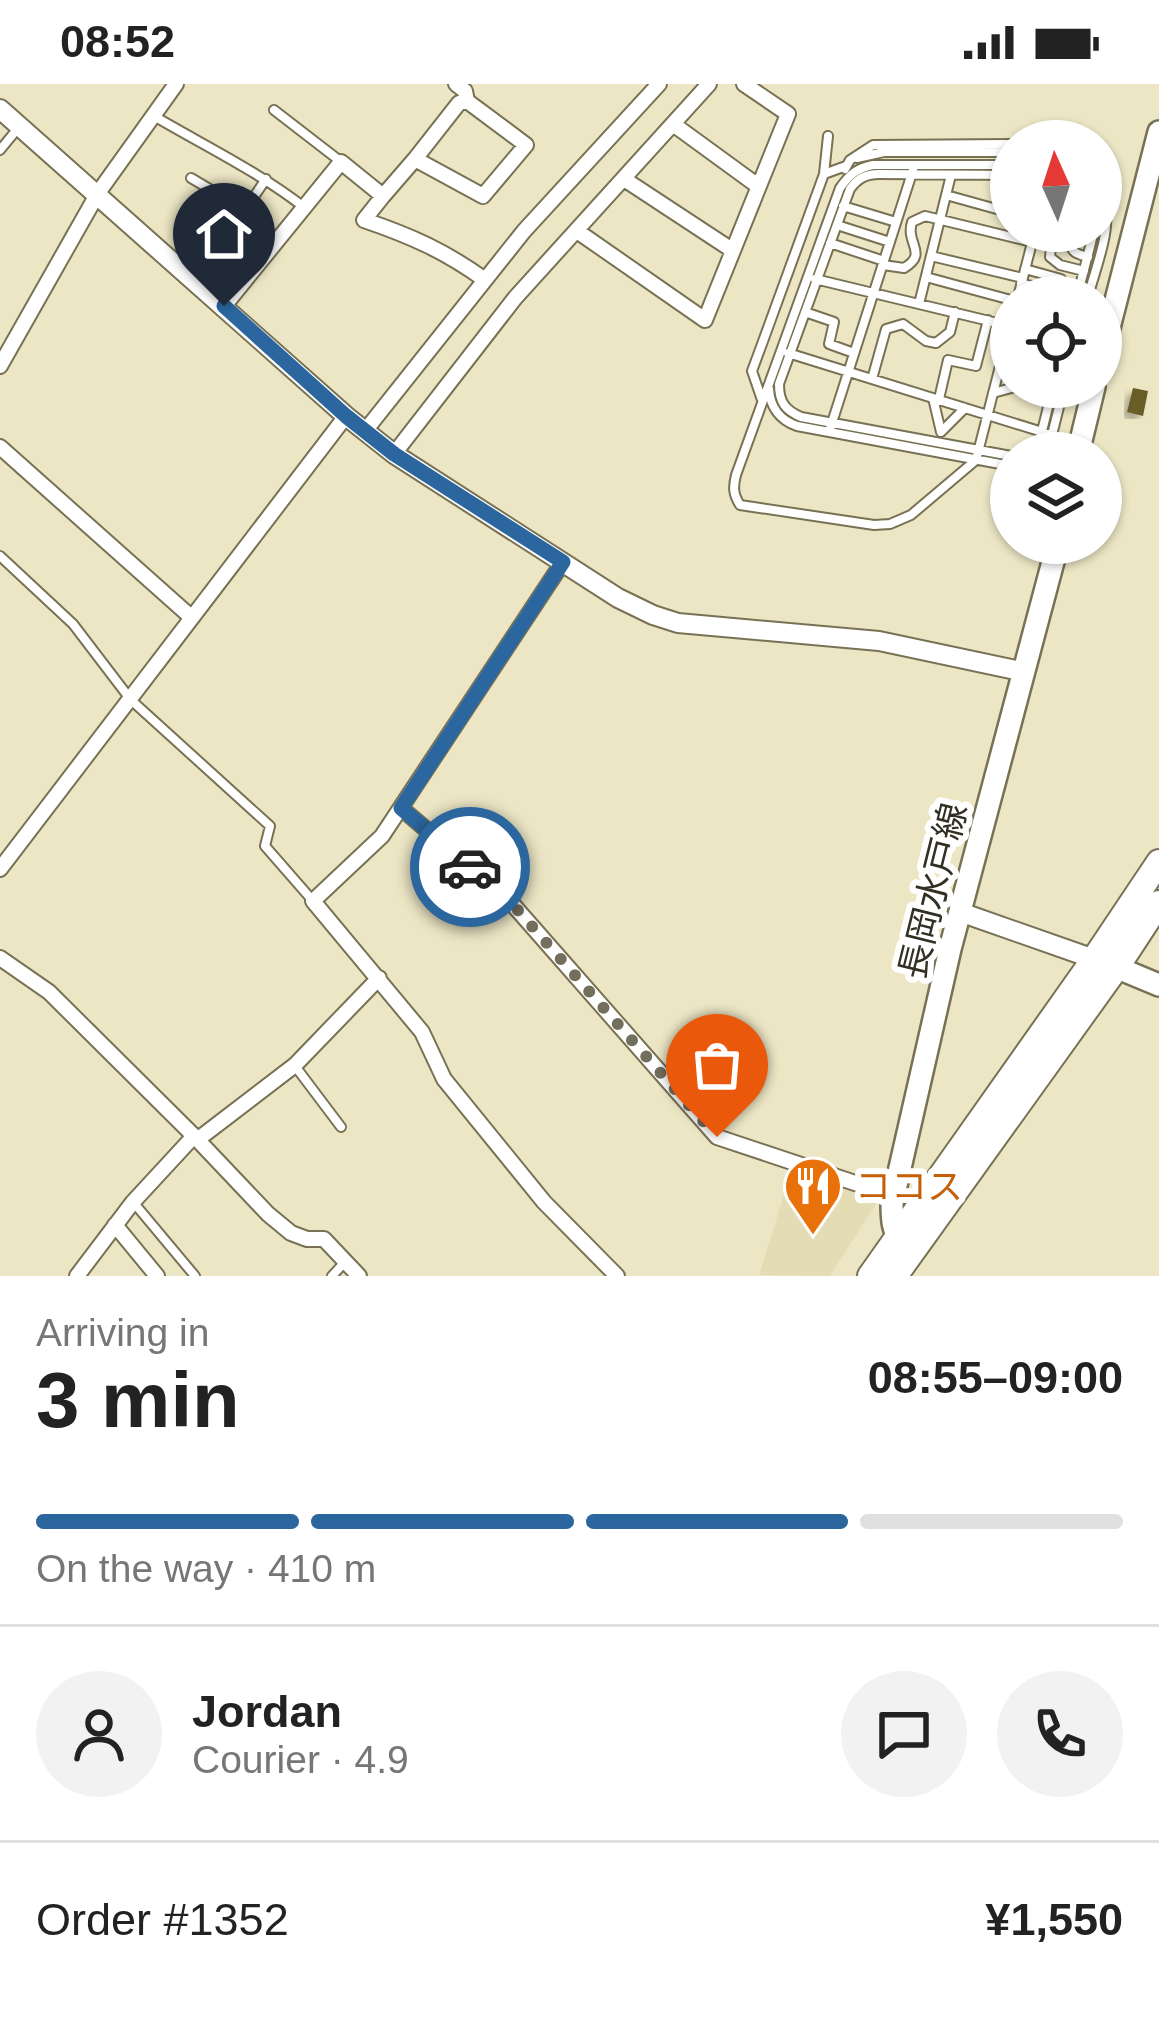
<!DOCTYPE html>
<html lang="en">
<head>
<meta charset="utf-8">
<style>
	:root { --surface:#fff; --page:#f2f2f2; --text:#222; --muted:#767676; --line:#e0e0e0; --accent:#2b669e }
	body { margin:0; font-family:Helvetica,"Noto Sans JP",sans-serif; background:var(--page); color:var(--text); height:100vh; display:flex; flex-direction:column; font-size:45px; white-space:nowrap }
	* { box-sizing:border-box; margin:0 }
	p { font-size:39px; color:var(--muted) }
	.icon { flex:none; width:66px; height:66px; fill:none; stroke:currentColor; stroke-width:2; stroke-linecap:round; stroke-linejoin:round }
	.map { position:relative; height:1192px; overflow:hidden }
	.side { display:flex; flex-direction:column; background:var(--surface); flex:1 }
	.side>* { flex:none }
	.needle { width:78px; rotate:357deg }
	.controls { position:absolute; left:990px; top:36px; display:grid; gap:24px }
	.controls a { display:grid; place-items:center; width:132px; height:132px; border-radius:50%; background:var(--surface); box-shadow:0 3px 9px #0004; font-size:60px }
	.pin { position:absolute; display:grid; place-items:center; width:102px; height:102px; color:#fff; margin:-123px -51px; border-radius:50% 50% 50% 0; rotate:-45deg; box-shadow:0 0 12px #0007 }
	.pin .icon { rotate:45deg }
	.courier { position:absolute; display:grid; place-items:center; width:120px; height:120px; margin:-60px; border:9px solid #2b669e; border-radius:50%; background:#fff; color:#222; box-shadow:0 3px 15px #0007 }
	.headline em { font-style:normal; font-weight:800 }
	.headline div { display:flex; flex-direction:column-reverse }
	.headline { display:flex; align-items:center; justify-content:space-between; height:204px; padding:0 36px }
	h1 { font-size:78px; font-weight:800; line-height:90px }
	.bar { display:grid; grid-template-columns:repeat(4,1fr); gap:18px 12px; align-content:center; height:144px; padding:0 36px }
	.bar i { height:15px; border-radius:9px; background:var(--line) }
	.bar .active { background:var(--accent) }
	.bar p { grid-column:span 4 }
	.line { display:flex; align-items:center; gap:30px; padding:0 36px; border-top:3px solid var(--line) }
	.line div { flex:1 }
	.round { display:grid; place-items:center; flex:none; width:126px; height:126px; border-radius:63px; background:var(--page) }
	.status { display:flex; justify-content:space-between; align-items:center; height:84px; padding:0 60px; background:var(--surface); direction:ltr }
	.status svg { height:33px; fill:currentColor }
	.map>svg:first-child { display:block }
</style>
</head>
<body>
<div class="status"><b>08:52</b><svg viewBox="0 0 49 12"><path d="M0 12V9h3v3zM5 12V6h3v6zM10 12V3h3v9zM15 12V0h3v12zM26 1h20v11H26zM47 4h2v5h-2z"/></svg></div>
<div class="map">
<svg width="1159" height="1192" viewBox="0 0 1159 1192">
	<defs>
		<filter id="shadow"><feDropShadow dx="-5.5" dy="5.5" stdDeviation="3" flood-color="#0004"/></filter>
	</defs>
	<rect width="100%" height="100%" fill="#ece6c5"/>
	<path fill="#e4dcb4" d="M793 1082 879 1115 830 1192 759 1191Z"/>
	<path fill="#685d28" filter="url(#shadow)" d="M1133 304 1148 307 1143 332 1127 328Z"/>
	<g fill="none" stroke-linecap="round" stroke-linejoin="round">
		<defs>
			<path id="service" d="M274 26 340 77
				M154 32C205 62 259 88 305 124
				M0 66 19 43
				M857 74 884 68H1011
				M1011 81H873C857 84 849 91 840 104L736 391C733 403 733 410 740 421L874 441 890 440 911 431 976 376 1011 239
				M1101 83 1109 98 1107 115
				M845 85 850 76 873 61 1011 60
				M824 90 828 52
				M1011 91 879 90C866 90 858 94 850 105L779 300C779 318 785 326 801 333L1011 372
				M191 94 245 126 266 95
				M946 111 1011 129
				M843 122 896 138
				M837 141 890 158
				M1059 147 1058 157 1051 163 1050 173 1060 181 1084 187
				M1079 147 1070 157C1071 169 1077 170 1088 173
				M830 159 884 177
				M931 172 1023 194
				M883 181 904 184C929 169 905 160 912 138L925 132 1032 158
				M1025 185 1061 195 1057 213
				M926 193 1011 216
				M815 195 1010 242
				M1021 199 1045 206 1044 213
				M1018 213 1035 147
				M1077 213 1094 147
				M1088 213C1096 181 1116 139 1101 107
				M919 220 951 91
				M805 228 834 238 829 260 854 269
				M788 269 1052 351
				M872 295 886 245 903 240 926 257 936 259 950 248 955 228
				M769 305C770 323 780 336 797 342L1011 382
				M993 309 1015 303
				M933 314 941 348 965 324
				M939 315 948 276 976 282 988 236
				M762 316 752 287 762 260 824 90 846 82
				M829 348 913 86
				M1024 369 1040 355 1053 303
				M1042 369 1052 351 1064 303
				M0 472 73 540 131 616 270 742 265 762 313 817
				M295 982 341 1043
				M134 1119 195 1192
				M332 1192 344 1179"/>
			<path id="minor" d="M456 0 465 7 467 17 526 61 483 112 415 75 459 19 467 17
				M673 40 758 102
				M624 95 732 166
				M383 112 415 75
				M577 147 705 236 788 30 744 0
				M224 222 341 78 383 112 364 136C411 152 445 167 485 196
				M0 282 98 109 176 0
				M365 347 524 147 659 0
				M0 363 191 533
				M394 370 515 214 709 0
				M563 478 382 752 313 817 422 948 444 995 544 1118 617 1192
				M401 724 508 815 717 1053 894 1112
				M0 785 346 332
				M0 874 49 908 194 1052 268 1130 291 1149 307 1155H324L359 1192
				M197 1056 295 981 379 894
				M115 1141 157 1192
				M77 1192 133 1118 194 1052"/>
			<path id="tertiary" d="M0 25 346 332 394 370 618 514 653 531 678 539 879 557 1025 588
				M960 828 1094 875"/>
			<path id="secondary" d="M1101 275 1159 48
				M1078 369 1094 303
				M904 1160C892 1149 892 1134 892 1119L950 865 1058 459"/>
			<path id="primary" d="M1106 879 1159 901"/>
			<path id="trunk" d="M870 1192 1094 875 1159 778
				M895 1192 1117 883 1159 819"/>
		</defs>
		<use href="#service" stroke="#787154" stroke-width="12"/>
		<use href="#minor" stroke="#787154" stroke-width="18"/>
		<use href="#tertiary" stroke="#787154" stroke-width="22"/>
		<use href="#secondary" stroke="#787154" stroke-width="26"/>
		<use href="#primary" stroke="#787154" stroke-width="26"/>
		<use href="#trunk" stroke="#787154" stroke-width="28"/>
		<use href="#service" stroke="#fff" stroke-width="8"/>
		<use href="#minor" stroke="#fff" stroke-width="14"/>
		<use href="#tertiary" stroke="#fff" stroke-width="18"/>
		<use href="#secondary" stroke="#fff" stroke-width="21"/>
		<use href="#primary" stroke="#fff" stroke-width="21"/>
		<use href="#trunk" stroke="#fff" stroke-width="24"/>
	</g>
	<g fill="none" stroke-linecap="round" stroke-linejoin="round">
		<path stroke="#736f5c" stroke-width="12" stroke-dasharray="0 21.6" d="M470 783 508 815 717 1053"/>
		<path stroke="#2b669e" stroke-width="15" d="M224 222 346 332 394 370 563 478 401 724 470 783"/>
	</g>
	<defs>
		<symbol id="restaurant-pin" viewBox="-11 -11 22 30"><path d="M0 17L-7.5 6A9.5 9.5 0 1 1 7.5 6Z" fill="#e8710a" stroke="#fff"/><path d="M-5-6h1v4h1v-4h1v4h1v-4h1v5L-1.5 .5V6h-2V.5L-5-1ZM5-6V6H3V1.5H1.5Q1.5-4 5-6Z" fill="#fff"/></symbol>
	</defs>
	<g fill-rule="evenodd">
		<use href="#restaurant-pin" x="780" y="1069" width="66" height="90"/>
	</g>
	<g text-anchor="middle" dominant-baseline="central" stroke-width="12" stroke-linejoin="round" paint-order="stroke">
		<g font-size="36" fill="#322f23" stroke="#fff">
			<text transform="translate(933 807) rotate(-76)">長岡水戸線</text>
		</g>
		<g font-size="36" fill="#c56008" stroke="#fff" text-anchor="start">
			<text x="855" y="1102">ココス</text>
		</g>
	</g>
</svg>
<div class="controls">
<a><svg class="needle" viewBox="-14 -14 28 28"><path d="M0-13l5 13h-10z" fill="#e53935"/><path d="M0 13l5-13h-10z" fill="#767676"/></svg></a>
<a><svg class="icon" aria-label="locate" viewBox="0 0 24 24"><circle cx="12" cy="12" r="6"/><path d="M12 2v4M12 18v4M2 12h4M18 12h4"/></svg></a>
<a><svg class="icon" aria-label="layers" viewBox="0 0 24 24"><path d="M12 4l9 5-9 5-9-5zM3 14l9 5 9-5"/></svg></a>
</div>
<div class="pin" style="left:717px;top:1053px;background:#ea580c"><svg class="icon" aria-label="bag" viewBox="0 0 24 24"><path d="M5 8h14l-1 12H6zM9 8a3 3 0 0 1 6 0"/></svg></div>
<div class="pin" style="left:224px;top:222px;background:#1f2937"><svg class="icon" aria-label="home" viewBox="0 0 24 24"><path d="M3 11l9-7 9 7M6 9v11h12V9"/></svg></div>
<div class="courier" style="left:470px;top:783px"><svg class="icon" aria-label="car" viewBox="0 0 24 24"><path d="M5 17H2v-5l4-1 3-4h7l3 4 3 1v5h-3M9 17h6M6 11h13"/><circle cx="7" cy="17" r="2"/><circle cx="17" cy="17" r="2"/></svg></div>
</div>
<section class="side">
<div class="headline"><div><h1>3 min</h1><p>Arriving in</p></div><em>08:55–09:00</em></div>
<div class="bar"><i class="active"></i><i class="active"></i><i class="active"></i><i></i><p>On the way · 410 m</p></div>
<div class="line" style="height:216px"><a class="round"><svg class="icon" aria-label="person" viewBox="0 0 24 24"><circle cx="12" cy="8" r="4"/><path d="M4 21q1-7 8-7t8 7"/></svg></a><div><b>Jordan</b><p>Courier · 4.9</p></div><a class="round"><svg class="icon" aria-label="chat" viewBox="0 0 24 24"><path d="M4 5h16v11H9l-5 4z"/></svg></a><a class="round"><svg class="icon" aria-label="phone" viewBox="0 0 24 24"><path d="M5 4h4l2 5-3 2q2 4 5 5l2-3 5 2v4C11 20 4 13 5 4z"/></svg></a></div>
<div class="line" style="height:156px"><div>Order #1352</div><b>¥1,550</b></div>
</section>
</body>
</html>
